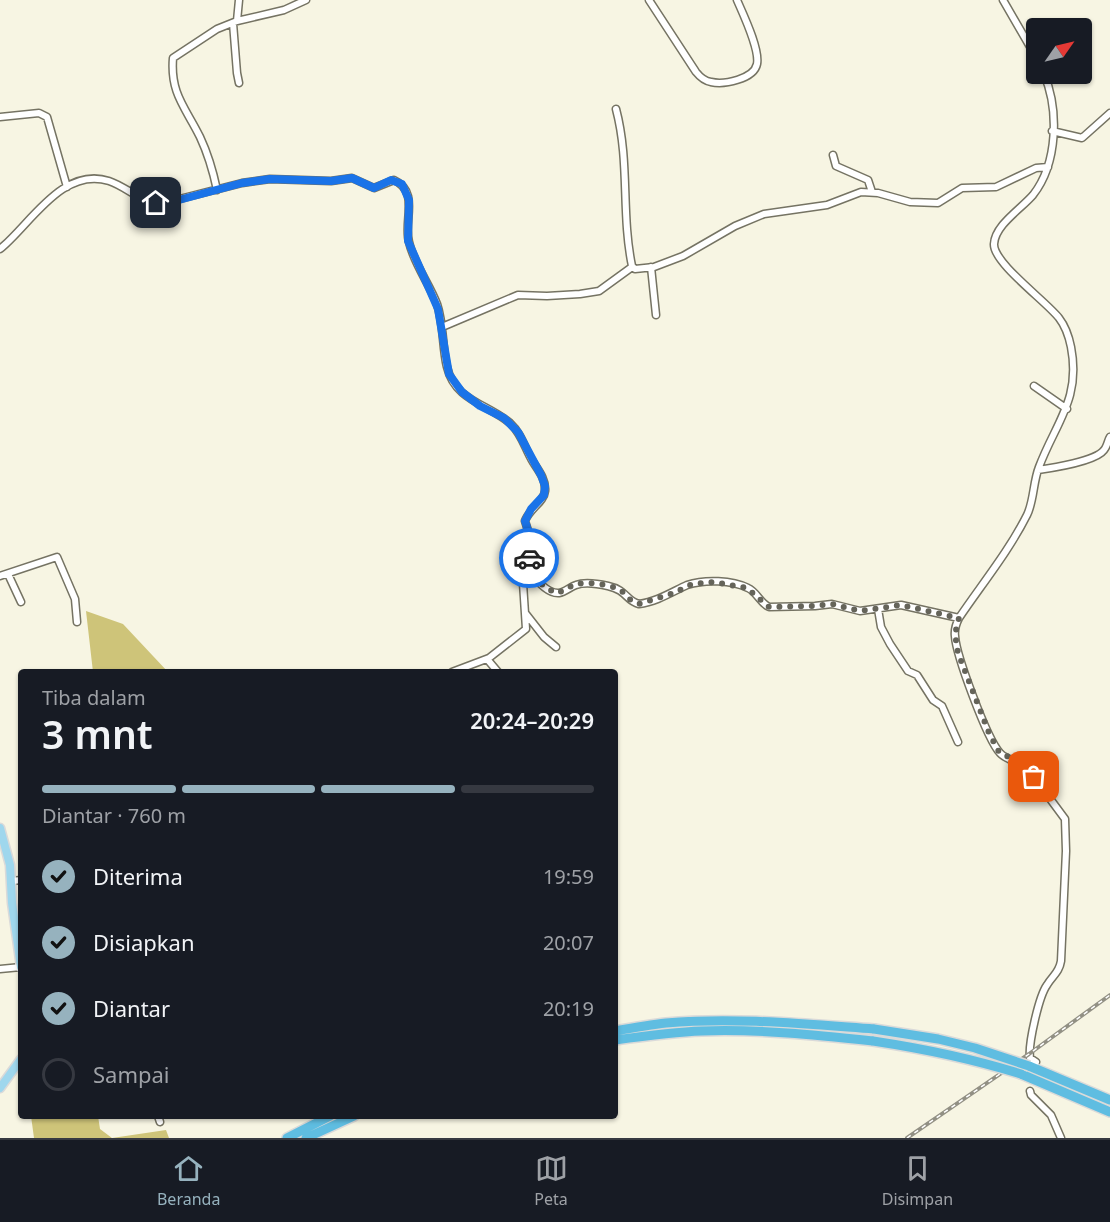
<!DOCTYPE html>
<html lang="id">
<head>
<meta charset="utf-8">
<style>
	:root { --surface:#171b24; --page:#242831; --text:#f1f3f6; --muted:#9ea1a6; --line:#363941; --accent:#96b2be }
	body { margin:0; font-family:"Noto Sans",sans-serif; background:var(--page); color:var(--text); height:100vh; display:flex; flex-direction:column; font-size:22px; white-space:nowrap }
	* { box-sizing:border-box; margin:0 }
	p { font-size:20px; color:var(--muted) }
	.icon { flex:none; width:33px; height:33px; fill:none; stroke:currentColor; stroke-width:2; stroke-linecap:round; stroke-linejoin:round }
	.map { position:relative; flex:1; overflow:hidden }
	.details { position:absolute; left:18px; top:669px; width:600px; height:450px; display:flex; flex-direction:column; background:var(--surface); border-radius:6px; box-shadow:0 2px 4px #0004 }
	.details>* { flex:none }
	.needle { width:39px; rotate:56deg }
	.buttons { position:absolute; left:1026px; top:18px; display:grid; gap:12px }
	.buttons a { display:grid; place-items:center; width:66px; height:66px; border-radius:6px; background:var(--surface); box-shadow:0 2px 4px #0004; font-size:30px }
	.pin { position:absolute; display:grid; place-items:center; width:51px; height:51px; color:#fff; margin:-26px; border-radius:12px; box-shadow:0 3px 9px #0006 }
	.courier { position:absolute; display:grid; place-items:center; width:60px; height:60px; margin:-30px; border:4px solid #1a73e8; border-radius:50%; background:#fff; color:#222; box-shadow:0 2px 8px #0007 }
	.summary em { font-style:normal; font-weight:600 }
	.summary div { display:flex; flex-direction:column-reverse }
	.summary { display:flex; align-items:center; justify-content:space-between; height:102px; padding:0 24px }
	h1 { font-size:39px; font-weight:600; line-height:45px }
	.bar { display:grid; grid-template-columns:repeat(4,1fr); gap:9px 6px; align-content:center; height:72px; padding:0 24px }
	.bar i { height:8px; border-radius:4px; background:var(--line) }
	.bar .selected { background:var(--accent) }
	.bar p { grid-column:span 4 }
	ol { padding:0 24px; list-style:none }
	li { display:flex; align-items:center; gap:18px; height:66px }
	li p { margin-inline-start:auto }
	li .icon { padding:6px; border-radius:50%; background:var(--accent); color:#111; stroke-width:4 }
	li:last-child { color:var(--muted) }
	li i { width:33px; height:33px; border:3px solid var(--line); border-radius:50% }
	.tabs { display:flex; justify-content:space-around; align-items:center; height:84px; border-top:2px solid var(--line); background:var(--surface); font-size:16px; color:var(--muted) }
	.tabs a { display:grid; justify-items:center; gap:3px }
	.tabs .selected { color:var(--accent) }
	.map>svg:first-child { display:block }
</style>
</head>
<body>
<div class="map">
<svg width="1110" height="1138" viewBox="0 0 1110 1138">
	<rect width="100%" height="100%" fill="#f7f5e3"/>
	<path fill="#cec479" d="M86 611 123 624 168 672H93Z
		M31 1116H98L100 1129 112 1138 166 1130 169 1138H34Z"/>
	<g fill="none" stroke-linecap="round" stroke-linejoin="round">
		<defs>
			<path id="minor" d="M649 0 696 72C700 77 704 81 711 82 724 85 754 79 757 64 760 49 743 14 737 0
				M1003 0 1036 57
				M237 21 284 10 306 0
				M233 23 237 73 239 83
				M616 109C630 162 621 213 632 266L635 269 654 267 683 256 735 226 764 214 827 205 861 192 878 193 910 202 938 203 962 188 996 187 1036 168 1048 167
				M0 117 39 113 47 117 67 187
				M1052 131 1082 138 1110 113
				M833 155 836 166 868 180 872 192
				M217 190C213 171 208 154 200 137 186 108 170 94 173 58L217 29 237 21 239 0
				M0 249C30 225 62 166 109 181 127 187 140 202 160 204L242 183 270 179 331 181 352 178 374 188 394 180C420 192 403 221 409 242 414 264 429 283 437 304 444 325 442 347 447 367 455 401 488 404 510 423 522 434 525 449 533 462 539 471 546 480 545 491 544 502 529 509 525 521L530 537 527 567C533 576 546 594 559 593 565 592 570 587 576 585 584 582 599 584 608 586 627 590 626 601 639 604 656 602 672 592 687 585 705 579 732 580 748 588 757 592 760 603 769 607L815 606 832 604 860 611 901 605 959 618
				M651 267 656 315
				M442 327 518 295 547 296 580 294 599 291 632 267
				M1034 386 1067 409
				M1038 470C1052 468 1096 461 1104 450 1107 447 1108 440 1110 437
				M8 574 21 602
				M0 576 57 557 75 599 77 622
				M878 609 881 627 890 644 908 671 917 675 933 700 942 706 958 742
				M526 614 544 637 556 647
				M487 659 498 672
				M452 672 489 658 526 629 523 583 527 567
				M12 881 21 880
				M0 969 21 967
				M1036 1062 1030 1058C1028 1044 1039 996 1047 985 1053 975 1059 973 1061 961L1066 851 1065 819 1028 769C1020 761 1007 761 1000 753 987 739 956 655 955 636 954 629 956 624 959 618 982 584 1009 551 1027 515 1034 501 1033 482 1039 467 1056 422 1081 399 1071 347 1069 337 1066 327 1059 318 1047 302 993 263 994 244 995 225 1021 209 1033 195 1058 163 1059 110 1044 74
				M1030 1091 1031 1095 1051 1115 1061 1138
				M158 1116 160 1122"/>
			<path id="major" d="M0 828 10 865 12 903 21 967
				M0 1088 21 1059"/>
			<path id="highway" d="M615 1031C632 1028 649 1025 666 1023 734 1017 805 1024 874 1029
				M615 1040C644 1036 673 1032 702 1031 759 1029 816 1035 873 1041
				M1029 1066 1110 1100
				M1021 1074 1110 1112
				M287 1138 330 1116
				M306 1138 354 1116"/>
		</defs>
		<use href="#minor" stroke="#757363" stroke-width="9"/>
		<use href="#major" stroke="#dadad9" stroke-width="11"/>
		<use href="#highway" stroke="#dadad9" stroke-width="12"/>
		<use href="#minor" stroke="#fff" stroke-width="6"/>
		<use href="#major" stroke="#9fd7ed" stroke-width="8"/>
		<use href="#highway" stroke="#5fbde1" stroke-width="9"/>
		<defs>
			<path id="rail" d="M907 1138 1029 1054 1110 995"/>
		</defs>
		<use href="#rail" stroke="#929084" stroke-width="4"/>
		<use href="#rail" stroke="#fff" stroke-width="1.5" stroke-dasharray="4.5" stroke-linecap="butt"/>
		<defs>
			<path id="highway-bridge" d="M874 1029 938 1039 975 1048 1029 1066
				M873 1041C926 1049 970 1058 1021 1074"/>
		</defs>
		<use href="#highway-bridge" stroke="#dadad9" stroke-width="12" stroke-linecap="butt"/>
		<use href="#highway-bridge" stroke="#5fbde1" stroke-width="9"/>
	</g>
	<g fill="none" stroke-linecap="round" stroke-linejoin="round">
		<path stroke="#65645a" stroke-width="6" stroke-dasharray="0 10.8" d="M529 558 527 567 540 583 555 593C564 592 569 586 577 584 589 582 605 584 616 588 626 591 628 602 639 604L674 593 692 584 714 582 747 588 769 607 815 606 832 604 860 611 901 605 959 618 955 634 958 653 989 733 999 752 1024 765 1034 777"/>
		<path stroke="#1a73e8" stroke-width="8" d="M156 203 164 204 242 183 270 179 331 181 352 178 374 188 391 180 402 184 409 200 408 241 438 309 449 374 462 392 480 406 504 418 518 432 541 475 545 486 544 495 531 509 525 521 530 537 529 558"/>
	</g>
</svg>
<div class="buttons">
<a><svg class="needle" viewBox="-14 -14 28 28"><path d="M0-13l5 13h-10z" fill="#e53935"/><path d="M0 13l5-13h-10z" fill="#9ea1a6"/></svg></a>
</div>
<div class="pin" style="left:1034px;top:777px;background:#ea580c"><svg class="icon" aria-label="bag" viewBox="0 0 24 24"><path d="M5 8h14l-1 12H6zM9 8a3 3 0 0 1 6 0"/></svg></div>
<div class="pin" style="left:156px;top:203px;background:#1f2937"><svg class="icon" aria-label="home" viewBox="0 0 24 24"><path d="M3 11l9-7 9 7M6 9v11h12V9"/></svg></div>
<div class="courier" style="left:529px;top:558px"><svg class="icon" aria-label="car" viewBox="0 0 24 24"><path d="M5 17H2v-5l4-1 3-4h7l3 4 3 1v5h-3M9 17h6M6 11h13"/><circle cx="7" cy="17" r="2"/><circle cx="17" cy="17" r="2"/></svg></div>
<section class="details">
<div class="summary"><div><h1>3 mnt</h1><p>Tiba dalam</p></div><em>20:24–20:29</em></div>
<div class="bar"><i class="selected"></i><i class="selected"></i><i class="selected"></i><i></i><p>Diantar · 760 m</p></div>
<ol>
<li><svg class="icon" aria-label="check" viewBox="0 0 24 24"><path d="M5 12l5 5 9-10"/></svg>Diterima<p>19:59</p></li>
<li><svg class="icon" aria-label="check" viewBox="0 0 24 24"><path d="M5 12l5 5 9-10"/></svg>Disiapkan<p>20:07</p></li>
<li><svg class="icon" aria-label="check" viewBox="0 0 24 24"><path d="M5 12l5 5 9-10"/></svg>Diantar<p>20:19</p></li>
<li><i></i>Sampai</li>
</ol>
</section>
</div>
<nav class="tabs">
<a class="selected"><svg class="icon" aria-label="home" viewBox="0 0 24 24"><path d="M3 11l9-7 9 7M6 9v11h12V9"/></svg>Beranda</a>
<a><svg class="icon" aria-label="map" viewBox="0 0 24 24"><path d="M3 6l6-2 6 2 6-2v14l-6 2-6-2-6 2zM9 4v14M15 6v14"/></svg>Peta</a>
<a><svg class="icon" aria-label="saved" viewBox="0 0 24 24"><path d="M7 4h10v16l-5-4-5 4z"/></svg>Disimpan</a>
</nav>
</body>
</html>
